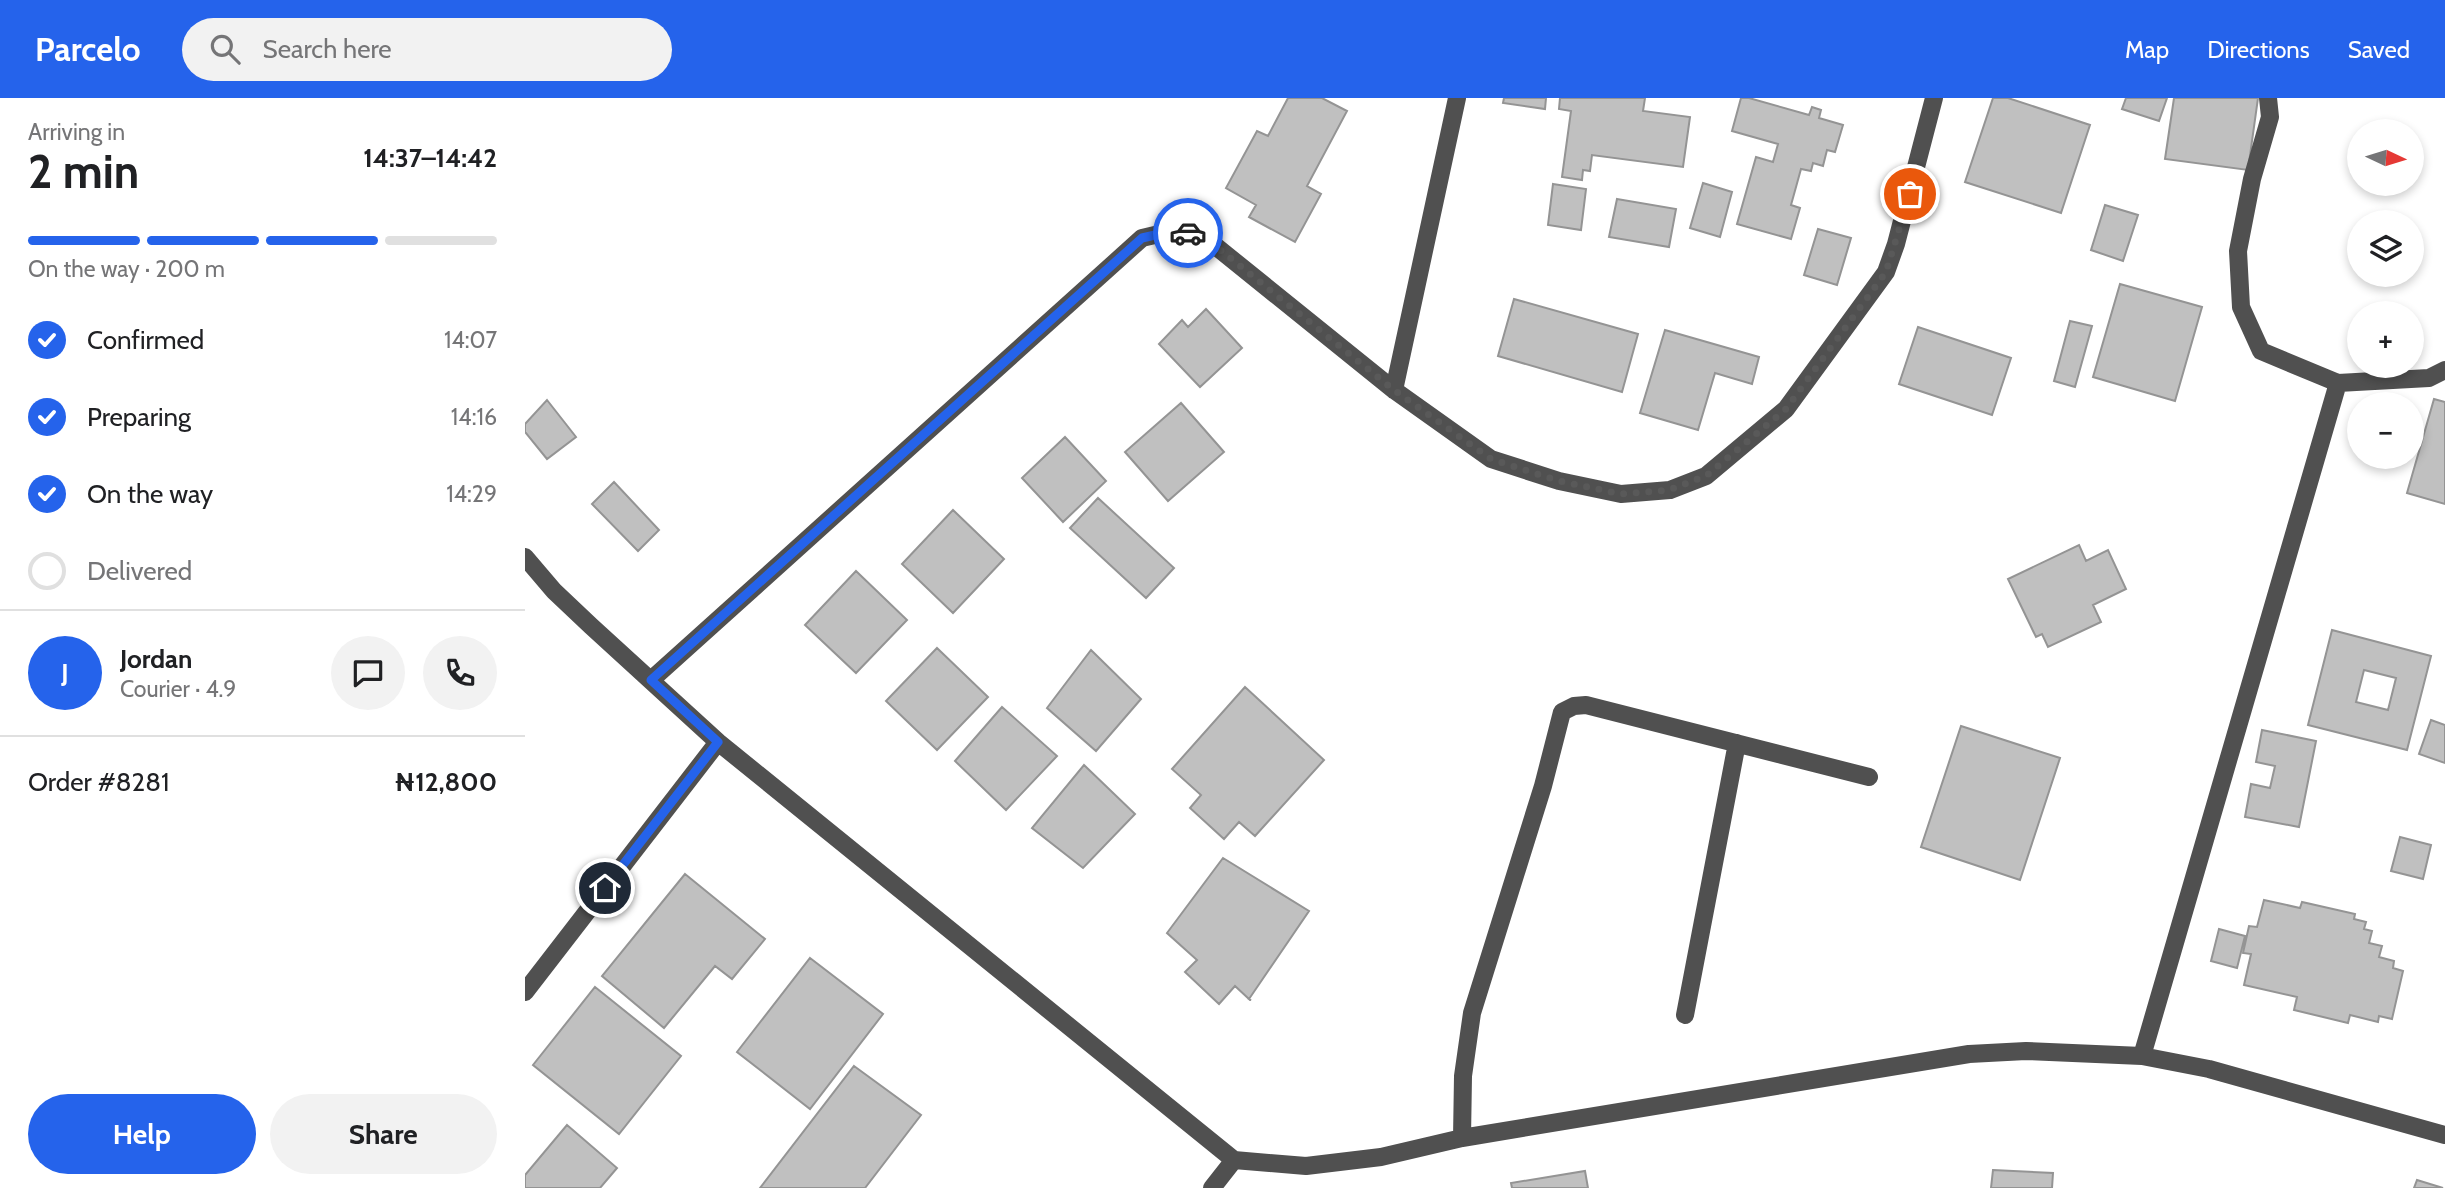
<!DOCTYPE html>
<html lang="en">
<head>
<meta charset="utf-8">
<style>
	:root { --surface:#fff; --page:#f2f2f2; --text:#202124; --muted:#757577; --line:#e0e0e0; --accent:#2563eb }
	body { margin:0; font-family:Cabin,sans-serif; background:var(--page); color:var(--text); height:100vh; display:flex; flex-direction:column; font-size:26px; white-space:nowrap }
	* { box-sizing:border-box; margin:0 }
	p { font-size:23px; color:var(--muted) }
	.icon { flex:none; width:38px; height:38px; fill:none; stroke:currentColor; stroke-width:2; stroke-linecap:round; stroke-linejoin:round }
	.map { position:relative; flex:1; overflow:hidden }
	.panel { display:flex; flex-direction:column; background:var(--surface); width:525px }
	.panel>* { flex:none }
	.needle { width:46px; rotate:94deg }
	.controls { position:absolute; left:1822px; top:21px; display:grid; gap:14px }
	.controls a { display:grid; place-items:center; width:77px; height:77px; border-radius:50%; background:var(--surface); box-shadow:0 4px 10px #0003; font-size:35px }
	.pin { position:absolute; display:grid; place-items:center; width:60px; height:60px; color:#fff; margin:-30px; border:4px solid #fff; border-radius:50%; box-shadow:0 2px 7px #0007 }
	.courier { position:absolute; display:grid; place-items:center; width:70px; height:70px; margin:-35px; border:5px solid #2563eb; border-radius:50%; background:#fff; color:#222; box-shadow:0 2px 9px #0007 }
	.overview em { font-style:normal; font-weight:700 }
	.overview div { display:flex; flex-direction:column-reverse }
	.overview { display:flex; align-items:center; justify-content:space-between; height:119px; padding:0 28px }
	h1 { font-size:46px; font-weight:700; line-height:52px }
	.bar { display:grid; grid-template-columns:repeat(4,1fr); gap:10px 7px; align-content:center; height:84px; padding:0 28px }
	.bar i { height:9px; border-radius:5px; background:var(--line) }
	.bar .active { background:var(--accent) }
	.bar p { grid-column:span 4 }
	.line { display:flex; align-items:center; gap:18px; padding:0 28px; border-top:2px solid var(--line) }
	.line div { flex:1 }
	.round { display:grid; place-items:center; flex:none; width:74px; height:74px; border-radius:37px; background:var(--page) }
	ol { padding:0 28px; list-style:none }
	li { display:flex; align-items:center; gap:21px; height:77px }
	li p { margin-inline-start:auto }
	li .icon { padding:7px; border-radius:50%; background:var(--accent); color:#fff; stroke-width:4 }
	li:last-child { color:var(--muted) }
	li i { width:38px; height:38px; border:4px solid var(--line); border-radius:50% }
	.primary-button { display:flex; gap:14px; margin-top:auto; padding:14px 28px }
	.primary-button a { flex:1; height:80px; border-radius:42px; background:var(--accent); color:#fff; font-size:28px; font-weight:700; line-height:80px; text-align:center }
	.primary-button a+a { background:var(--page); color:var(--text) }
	header { display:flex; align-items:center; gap:42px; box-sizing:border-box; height:98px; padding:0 35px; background:var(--accent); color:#fff }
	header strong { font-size:33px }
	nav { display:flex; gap:38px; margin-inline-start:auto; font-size:24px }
	.search { width:490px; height:63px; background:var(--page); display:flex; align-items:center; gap:18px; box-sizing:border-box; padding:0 24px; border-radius:38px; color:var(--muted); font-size:26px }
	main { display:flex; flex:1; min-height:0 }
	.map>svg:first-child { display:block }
</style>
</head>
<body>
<header>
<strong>Parcelo</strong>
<div class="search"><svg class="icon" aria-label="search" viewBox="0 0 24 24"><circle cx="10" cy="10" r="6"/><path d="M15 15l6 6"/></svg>Search here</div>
<nav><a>Map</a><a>Directions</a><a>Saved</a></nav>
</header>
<main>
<section class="panel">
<div class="overview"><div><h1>2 min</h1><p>Arriving in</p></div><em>14:37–14:42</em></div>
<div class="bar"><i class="active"></i><i class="active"></i><i class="active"></i><i></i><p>On the way · 200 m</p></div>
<ol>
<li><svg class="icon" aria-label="check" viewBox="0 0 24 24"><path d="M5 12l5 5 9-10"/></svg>Confirmed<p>14:07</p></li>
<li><svg class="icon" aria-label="check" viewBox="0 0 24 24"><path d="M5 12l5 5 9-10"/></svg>Preparing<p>14:16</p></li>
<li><svg class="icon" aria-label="check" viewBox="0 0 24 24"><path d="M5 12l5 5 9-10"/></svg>On the way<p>14:29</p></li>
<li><i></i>Delivered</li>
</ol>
<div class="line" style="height:126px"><b class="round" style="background:var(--accent);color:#fff">J</b><div><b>Jordan</b><p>Courier · 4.9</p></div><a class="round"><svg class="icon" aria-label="chat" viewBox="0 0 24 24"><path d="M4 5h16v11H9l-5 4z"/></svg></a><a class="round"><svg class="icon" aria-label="phone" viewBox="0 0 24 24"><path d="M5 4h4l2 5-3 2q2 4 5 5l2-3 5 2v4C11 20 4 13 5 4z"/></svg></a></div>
<div class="line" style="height:91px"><div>Order #8281</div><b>₦12,800</b></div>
<div class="primary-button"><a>Help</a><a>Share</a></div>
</section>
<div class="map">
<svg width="1920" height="1090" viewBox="0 0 1920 1090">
	<rect width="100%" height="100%" fill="#fff"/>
	<path fill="#c0c0c0" stroke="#949494" stroke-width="2" fill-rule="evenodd" d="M763 0H797L822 13 782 88 796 96 770 144 724 119 731 107 701 90 732 33 743 38Z
		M979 0H1021L1020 11 978 5Z
		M1035 0H1120L1118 13 1165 19 1158 69 1067 57 1065 73 1058 72 1057 82 1037 79 1046 13 1034 11Z
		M1216 0H1224L1284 17 1287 9 1296 12 1294 20 1318 27 1310 54 1302 52 1298 68 1288 65 1286 73 1276 71 1266 107 1275 110 1266 141 1212 126 1231 59 1248 64 1253 46 1207 33Z
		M1468 0H1483L1565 27 1536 115 1440 84Z
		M1601 0H1642L1634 23 1597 11Z
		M1649 0H1733L1723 72 1640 61Z
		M1178 85 1207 94 1195 139 1165 130Z
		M1028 86 1061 91 1056 132 1023 127Z
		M1092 101 1151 111 1144 149 1084 139Z
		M1580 107 1613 117 1598 163 1566 152Z
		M1293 131 1326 140 1312 187 1279 177Z
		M1595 186 1677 209 1650 303 1568 279Z
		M989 201 1113 236 1097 294 973 258Z
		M681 211 717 250 675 289 634 246 657 222 663 229Z
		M1545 223 1567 228 1550 289 1529 283Z
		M1393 229 1486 260 1467 317 1374 286Z
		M1140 232 1234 259 1227 286 1190 275 1173 332 1115 315Z
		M1909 301 1920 304V406L1882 395Z
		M22 302 51 339 22 361 0 334V326Z
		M656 305 699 354 643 403 600 354Z
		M540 339 581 383 538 424 497 380Z
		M89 384 134 432 113 453 67 406Z
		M573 400 649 470 621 500 545 430Z
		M428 412 479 461 428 515 377 466Z
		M1554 447 1561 463 1583 452 1601 491 1568 507 1576 524 1523 549 1517 536 1511 539 1483 481Z
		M331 473 382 522 331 575 280 527Z
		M1807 532 1906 558 1882 652 1783 627ZM1839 572 1871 580 1863 612 1831 604Z
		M412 550 463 599 412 652 361 603Z
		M566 552 616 601 571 653 522 610Z
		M720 589 799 662 730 738 714 724 699 741 665 710 676 697 647 671Z
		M477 609 532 658 481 712 430 663Z
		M1906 622 1920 627V665L1894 656Z
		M1436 628 1535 660 1495 782 1396 749Z
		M1737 632 1791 643 1774 729 1720 719 1726 686 1745 690 1750 668 1731 664Z
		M559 667 610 716 558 770 507 730Z
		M1875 739 1906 747 1898 781 1866 773Z
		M698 760 784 813 724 901 726 902H725L710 888 694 906 660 874 672 862 642 835Z
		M160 776 240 841 207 881 190 868 139 930 77 878Z
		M1739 802 1775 810 1777 804 1830 816 1829 821 1841 824 1839 831 1847 833 1844 845 1857 848 1854 859 1869 863 1868 870 1878 873 1867 921 1854 918 1853 924 1825 917 1823 925 1769 912 1772 899 1719 887 1726 856 1718 855 1724 828 1732 829Z
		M1694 831 1720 838 1712 870 1686 863Z
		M285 860 358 916 285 1011 212 954Z
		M70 889 156 958 94 1036 8 967Z
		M329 968 396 1017 340 1090H235Z
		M42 1027 92 1070 75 1090H0V1077Z
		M1468 1072 1528 1075 1527 1090H1466Z
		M1060 1073 1063 1090H987L986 1085Z
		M1892 1082 1918 1090H1889Z"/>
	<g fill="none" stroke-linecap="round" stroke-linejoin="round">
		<path stroke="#505050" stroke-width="18" d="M1813 285 1904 280 1920 272
			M869 292 932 0
			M0 459 29 493 66 528 193 644 709 1062 781 1068 856 1059 937 1040 1444 956 1501 953 1617 958 1684 971 1920 1037
			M126 582 617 140 651 132 683 142 869 292 966 361 1034 383 1096 396 1145 392 1181 378 1261 311 1361 174 1371 146 1409 0
			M0 894 193 644
			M1160 917 1212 645
			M1617 958 1813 285 1736 253 1716 209 1713 153 1727 81 1745 19 1743 0
			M937 1040 938 978 947 915 1018 688 1037 614 1049 608 1061 607 1344 679
			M687 1090 709 1062"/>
	</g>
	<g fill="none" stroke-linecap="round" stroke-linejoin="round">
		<path stroke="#595959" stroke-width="7" stroke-dasharray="0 12.6" d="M663 135 683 142 869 292 966 361 1034 383 1096 396 1144 392 1181 378 1261 311 1361 174 1385 96"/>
		<path stroke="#2563eb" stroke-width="9" d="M80 790 193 644 126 582 617 140 652 132 663 135"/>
	</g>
</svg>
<div class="controls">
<a><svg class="needle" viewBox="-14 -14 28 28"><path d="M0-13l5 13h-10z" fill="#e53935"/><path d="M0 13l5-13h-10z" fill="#757577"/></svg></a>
<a><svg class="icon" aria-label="layers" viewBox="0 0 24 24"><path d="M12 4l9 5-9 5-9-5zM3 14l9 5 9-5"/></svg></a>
<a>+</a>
<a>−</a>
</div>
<div class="pin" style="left:1385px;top:96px;background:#ea580c"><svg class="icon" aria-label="bag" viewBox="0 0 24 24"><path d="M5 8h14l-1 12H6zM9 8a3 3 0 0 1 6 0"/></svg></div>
<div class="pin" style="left:80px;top:790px;background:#1f2937"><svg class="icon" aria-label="home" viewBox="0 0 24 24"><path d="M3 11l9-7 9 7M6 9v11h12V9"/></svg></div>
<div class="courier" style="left:663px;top:135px"><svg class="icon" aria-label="car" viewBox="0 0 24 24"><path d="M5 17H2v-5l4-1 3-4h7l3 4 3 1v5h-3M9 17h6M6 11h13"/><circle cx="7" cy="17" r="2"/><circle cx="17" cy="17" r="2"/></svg></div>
</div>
</main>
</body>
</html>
